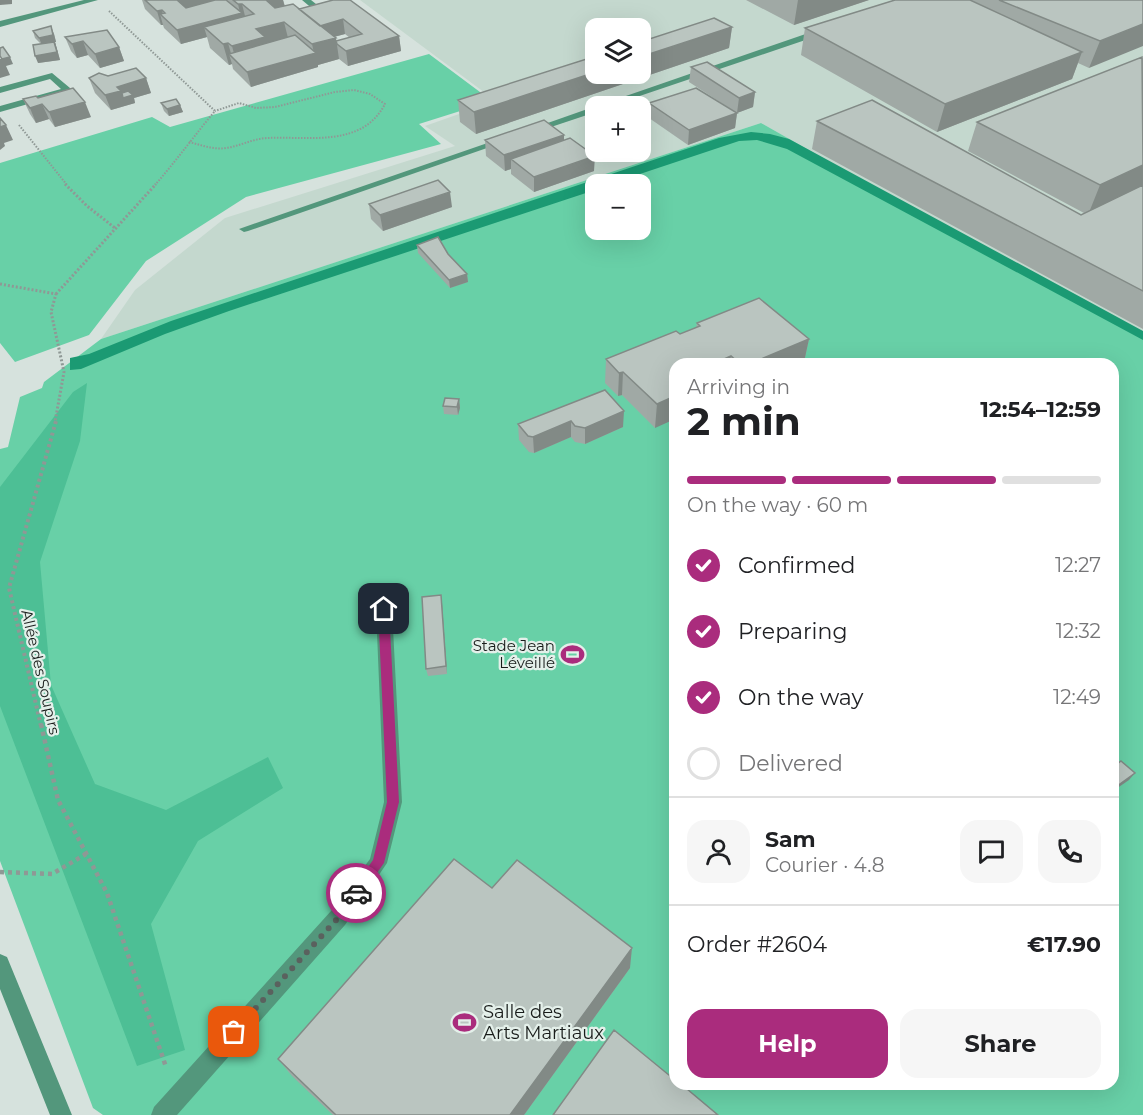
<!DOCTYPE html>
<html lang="en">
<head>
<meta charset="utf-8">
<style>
	:root { --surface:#fff; --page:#f6f6f6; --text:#202124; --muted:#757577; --line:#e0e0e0; --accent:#aa2c7d }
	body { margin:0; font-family:Montserrat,sans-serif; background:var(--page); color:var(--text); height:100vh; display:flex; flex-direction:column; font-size:22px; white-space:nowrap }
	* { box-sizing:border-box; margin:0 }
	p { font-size:20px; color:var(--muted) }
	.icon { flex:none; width:33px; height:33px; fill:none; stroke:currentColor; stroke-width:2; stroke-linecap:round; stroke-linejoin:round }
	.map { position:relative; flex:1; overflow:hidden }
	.drawer { position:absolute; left:669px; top:358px; width:450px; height:732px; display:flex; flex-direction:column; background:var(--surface); border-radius:18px; box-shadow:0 6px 24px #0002 }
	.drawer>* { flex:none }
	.fabs { position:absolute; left:585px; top:18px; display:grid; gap:12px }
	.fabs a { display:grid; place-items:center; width:66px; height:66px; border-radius:12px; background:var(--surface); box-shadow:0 6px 24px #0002; font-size:30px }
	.pin { position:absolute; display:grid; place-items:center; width:51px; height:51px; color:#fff; margin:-26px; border-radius:12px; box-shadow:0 3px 9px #0006 }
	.courier { position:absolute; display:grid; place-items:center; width:60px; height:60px; margin:-30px; border:4px solid #aa2c7d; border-radius:50%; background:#fff; color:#222; box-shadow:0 2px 8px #0007 }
	.headline em { font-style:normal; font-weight:700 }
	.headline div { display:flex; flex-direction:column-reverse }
	.headline { display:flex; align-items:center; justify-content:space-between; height:102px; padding:0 18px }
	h1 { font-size:39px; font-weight:700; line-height:45px }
	.bar { display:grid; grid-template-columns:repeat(4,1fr); gap:9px 6px; align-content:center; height:72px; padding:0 18px }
	.bar i { height:8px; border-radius:4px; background:var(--line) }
	.bar .on { background:var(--accent) }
	.bar p { grid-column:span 4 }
	.line { display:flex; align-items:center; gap:15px; padding:0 18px; border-top:2px solid var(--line) }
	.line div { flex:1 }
	.round { display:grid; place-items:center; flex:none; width:63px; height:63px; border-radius:18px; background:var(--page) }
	ol { padding:0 18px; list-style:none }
	li { display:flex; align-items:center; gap:18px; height:66px }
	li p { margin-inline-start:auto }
	li .icon { padding:6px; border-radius:50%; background:var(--accent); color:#fff; stroke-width:4 }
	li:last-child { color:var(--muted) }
	li i { width:33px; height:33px; border:3px solid var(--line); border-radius:50% }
	.button { display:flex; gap:12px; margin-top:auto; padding:12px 18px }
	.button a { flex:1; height:69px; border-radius:18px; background:var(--accent); color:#fff; font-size:24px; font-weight:700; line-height:69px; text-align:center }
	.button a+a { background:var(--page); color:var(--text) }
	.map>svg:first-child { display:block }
</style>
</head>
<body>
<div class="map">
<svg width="1143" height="1115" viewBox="0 0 1143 1115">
	<rect width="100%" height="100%" fill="#d6e2dd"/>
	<path fill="#c4d8ce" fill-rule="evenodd" d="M360 0H1110L1143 13V333L1135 336 761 123 101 339 135 290 225 218 455 146 425 126 496 101ZM596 28H640V74H596ZM596 106H640V152H596Z"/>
	<path fill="#68d0a7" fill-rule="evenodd" d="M429 54 492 101 419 124 441 144 246 197 146 261 89 335 15 362 0 343V163L152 117 170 127Z
		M761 123 1135 335 1143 333V1115H103L93 1108 0 861V449L8 447 20 397 42 388 44 382 101 339ZM596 184H640V230H596ZM675 364H1113V1084H675Z"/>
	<path fill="#4dbf95" d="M87 383 80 441 40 562 51 685 95 784 166 810 268 757 283 788 198 841 151 924 185 1050 137 1066 0 706V487L73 392Z"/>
	<path fill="#1b9a73" d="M751 132 770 134 789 139 1143 331V340L787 149 757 140 739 141 610 184H596L595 190 229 311 165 334 81 369 70 370V358L89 354 171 321 719 138Z"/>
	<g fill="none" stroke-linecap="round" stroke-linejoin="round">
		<path stroke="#8f9895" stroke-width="2" stroke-dasharray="1.5 1.5" stroke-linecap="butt" d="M109 11 215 111C194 136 176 161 155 185
			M19 125 67 185
			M189 142C201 145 214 150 226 148 240 146 252 139 267 138 309 136 362 148 385 104L370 94 354 90 335 92 275 107 256 108 239 103 215 111"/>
		<path stroke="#8f9895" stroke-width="3" stroke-dasharray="2 2" stroke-linecap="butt" d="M65 184 87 206 115 228
			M0 284 56 294 51 312 64 372 55 422
			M56 294 156 184"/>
		<path stroke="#8f9895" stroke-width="4" stroke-dasharray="3 3" stroke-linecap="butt" d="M41 726 9 588 56 421"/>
		<path stroke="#8f9895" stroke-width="4.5" stroke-dasharray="4 4" stroke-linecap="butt" d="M41 724 58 800 107 893 166 1067
			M0 872 52 874 86 854"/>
		<path fill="#53977c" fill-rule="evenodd" d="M84 0H98L0 27V21Z
			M302 0H311L321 8 314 10Z
			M823 28 827 31 826 33 610 106H597Z
			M52 73 70 88V92L0 112V106L61 89 50 79 0 93V87Z
			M596 106V112L533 133 525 131Z
			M502 138 510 140 248 231 244 232 239 229Z
			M384 603 390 605 392 609 402 802 387 863 345 925 177 1115H151L154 1107 331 911 370 859 384 802 376 609 378 605Z
			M0 954 7 957 72 1115H50L0 989Z"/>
	</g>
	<path fill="#a0a9a5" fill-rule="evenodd" d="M142 0H283L285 6 299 9 333 0 399 36 401 51 348 66 339 59 318 65V67L251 87 233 69 232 64 229 65 210 48 207 37 181 44 164 28 163 25H161L145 9ZM345 34 350 38 336 41 334 37Z
		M746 0H869L794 25Z
		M895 0H1143L1089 68 1078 63 1072 79 937 132 801 55 805 28Z
		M732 27 729 48 476 134 460 122 458 100Z
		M33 31 54 34 56 42H55L60 60 38 63 41 44 35 38Z
		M65 37 119 47 124 61 100 68 88 55 77 58 71 51Z
		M1143 58V329L812 149 817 121 1081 215 1084 213 968 151 977 122Z
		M691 67 755 92 753 107 737 113 689 82Z
		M108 76 146 78 151 93 134 98 135 103 111 110 95 93 89 78Z
		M38 98 91 117 55 127 49 119 36 123 30 114 23 99Z
		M161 103 180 105 183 112 169 116 164 111Z
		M649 103 737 113 735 128 688 145 649 118Z
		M485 140H564L594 171 534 192 511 174V169L505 171 486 156Z
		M369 204 452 207 383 231 371 219Z
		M417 245 448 254 467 274 468 282 450 288 418 253Z
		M697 323 809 339 804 362 798 364H675L655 428 622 395 618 396 605 383 606 359 680 334 696 328Z
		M605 390 623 427 585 444 575 442 571 437 534 453 529 452 519 440 518 424Z
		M459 399 460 408 458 415 444 414 443 406Z
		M441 595 447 674 428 676 426 669Z
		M492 888 630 968 524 1115H333L292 1076 278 1059Z"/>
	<path fill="#828a86" d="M0 0H12V4L0 5Z
		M175 0H215L178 11Z
		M266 0H283L287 16 270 21Z
		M798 0H869L794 25Z
		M238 4H242L247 24 204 27 207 37 181 44 177 30 240 13Z
		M162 10 164 18 160 14 163 25H161L157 11Z
		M343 19 345 34 318 41 315 27Z
		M284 22 289 42 236 61 232 46 256 29Z
		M1143 24V46L1089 68 1100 41Z
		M51 26 54 34 56 42H55L60 60 38 63 35 56 42 45 39 38Z
		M732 27 729 48 476 134 474 112 596 72V74H640V57Z
		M399 36 401 51 348 66 346 51Z
		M336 38 339 59 318 65V67L251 87 247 72 314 53 312 44Z
		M83 41 88 55 77 58 72 44Z
		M228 43 232 57 229 54 232 64 229 65 223 44Z
		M119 47 124 61 100 68 95 54Z
		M1082 52 1072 79 937 132 945 104Z
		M10 57 13 64 6 66 10 75 0 78V59Z
		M146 78 151 93 134 98 135 103 111 110 105 95 117 87Z
		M755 92 753 107 737 113 739 98Z
		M85 102 91 117 55 127 49 112Z
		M42 104 49 119 36 123 30 108Z
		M180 105 183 112 169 116 167 109Z
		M737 113 735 128 688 145 689 130Z
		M6 125 13 140 4 143 5 146 0 150V127Z
		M564 135V150L511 159V169L505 171 504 155Z
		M595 156 594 171 534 192V177Z
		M1143 165V187L1088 215 1100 185Z
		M450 192 452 207 383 231 380 215Z
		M467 274 468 282 450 288 449 280Z
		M809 339 804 362 798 364H749Z
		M731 356 729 364H714L715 363Z
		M623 372 622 395 618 396 619 373Z
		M675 396V419L655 428 657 404Z
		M459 399 460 408 458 415 457 407Z
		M624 411 623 427 585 444V428Z
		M571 421V437L534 453 533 437Z
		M441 595 442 603 447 674 446 666Z
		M1135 773 1129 780 1113 791V789Z
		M632 948 630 968 524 1115H510Z"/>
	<path fill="#bac5c0" stroke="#828a86" stroke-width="1.5" d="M145 0H177L186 8 215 0H226L242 13 177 30 160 14 165 13 162 10 157 11Z
		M233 0H266L275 8 293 4 336 38 312 44 284 22 256 29 265 37 232 46 228 43 223 44 204 27 254 14 242 4H238Z
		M333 0H350L399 36 346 51 337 44 336 41 362 34 343 19 320 26 299 9Z
		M895 0H970L1082 52 945 104 805 28Z
		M999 0H1143V24L1100 41Z
		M714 18 732 27 640 57V42Z
		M51 26 53 35 39 38 33 31Z
		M107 30 119 47 95 54 83 41 72 44 65 37Z
		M295 35 316 53 247 72 229 54Z
		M54 42 57 52 35 56 33 45Z
		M3 47 10 57 2 59 0 56V48Z
		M596 56V72L474 112 458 100Z
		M1142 57 1143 165 1100 185 977 122Z
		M707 62 755 92 739 98 691 67Z
		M136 68 146 78 117 87 121 91 105 95 89 78 99 73 108 76Z
		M73 88 85 102 49 112 42 104 30 108 23 99 36 96 38 98Z
		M696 88 737 113 689 130 649 103Z
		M128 91 133 95 123 98 122 93Z
		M176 99 180 105 167 109 161 103Z
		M872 100 1081 215 1143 185V291L817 121Z
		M0 118 6 125 0 127Z
		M544 120 564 135 504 155 485 140Z
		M570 138 595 156 534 177 511 159Z
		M438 180 450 192 380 215 369 204Z
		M438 237 448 254 467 274 449 280 417 245Z
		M759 298 809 339 749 364H740L731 356 715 363 717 364H675V396L657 404 623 372 619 373 606 359 676 331 680 334 700 326 697 323Z
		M605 390 624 411 585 428 575 426 571 421 533 437 528 436 518 424Z
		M445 398 459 399 457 407 443 406Z
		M441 595 446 666 426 669 422 597Z
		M1121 761 1135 773 1113 789V767Z
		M454 859 492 888 517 860 632 948 510 1115H336L278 1059Z
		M614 1030 675 1080V1084H681L718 1115H553Z"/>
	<path fill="#aa2c7d" d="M384 604 389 609 399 802 384 863 360 897 356 899 352 897 350 893 373 860 387 802 378 609Z"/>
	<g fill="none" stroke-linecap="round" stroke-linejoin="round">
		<path stroke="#5a615e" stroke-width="6" stroke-dasharray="0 10.8" d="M234 1032 338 918 356 893"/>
	</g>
	<defs>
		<symbol id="stadium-bare" viewBox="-9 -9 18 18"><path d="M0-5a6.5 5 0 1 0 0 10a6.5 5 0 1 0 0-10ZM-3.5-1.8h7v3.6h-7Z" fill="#aa2c7d" stroke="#e4f0ea" stroke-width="2.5" paint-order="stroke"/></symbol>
	</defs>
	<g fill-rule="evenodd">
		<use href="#stadium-bare" x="556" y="638" width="33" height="33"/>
		<use href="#stadium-bare" x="448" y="1006" width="33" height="33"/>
	</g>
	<g text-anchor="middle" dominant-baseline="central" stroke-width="4.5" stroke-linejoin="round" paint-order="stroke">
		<g font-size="15" fill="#181c1a" stroke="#e4f0ea" text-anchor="end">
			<text x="555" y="645">Stade Jean<tspan x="555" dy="17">Léveillé</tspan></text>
		</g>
		<g font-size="15" fill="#181c1a" stroke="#e4f0ea">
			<text transform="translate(41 672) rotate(77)">Allée des Soupirs</text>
		</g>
		<g font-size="18" fill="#181c1a" stroke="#e4f0ea" text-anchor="start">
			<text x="483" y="1012">Salle des<tspan x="483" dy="21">Arts Martiaux</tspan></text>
		</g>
	</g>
</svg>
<div class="fabs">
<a><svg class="icon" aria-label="layers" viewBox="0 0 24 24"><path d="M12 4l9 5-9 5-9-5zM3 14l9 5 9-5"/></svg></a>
<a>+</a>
<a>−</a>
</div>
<div class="pin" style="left:234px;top:1032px;background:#ea580c"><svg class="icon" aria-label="bag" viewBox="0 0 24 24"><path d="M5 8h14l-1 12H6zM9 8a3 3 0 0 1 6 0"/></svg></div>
<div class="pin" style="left:384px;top:609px;background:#1f2937"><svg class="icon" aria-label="home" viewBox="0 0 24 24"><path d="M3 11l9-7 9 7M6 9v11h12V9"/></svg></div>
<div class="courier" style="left:356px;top:893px"><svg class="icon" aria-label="car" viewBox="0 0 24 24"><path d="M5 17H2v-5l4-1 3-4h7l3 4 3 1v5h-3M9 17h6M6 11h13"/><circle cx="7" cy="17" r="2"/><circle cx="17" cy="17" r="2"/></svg></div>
<section class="drawer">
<div class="headline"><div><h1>2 min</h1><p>Arriving in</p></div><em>12:54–12:59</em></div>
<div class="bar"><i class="on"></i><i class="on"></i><i class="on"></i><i></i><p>On the way · 60 m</p></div>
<ol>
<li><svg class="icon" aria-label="check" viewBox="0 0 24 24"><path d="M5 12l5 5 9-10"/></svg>Confirmed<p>12:27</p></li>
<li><svg class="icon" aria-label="check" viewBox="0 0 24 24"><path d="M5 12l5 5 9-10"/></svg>Preparing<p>12:32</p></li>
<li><svg class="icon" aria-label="check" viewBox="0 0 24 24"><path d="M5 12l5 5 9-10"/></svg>On the way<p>12:49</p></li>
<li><i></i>Delivered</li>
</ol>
<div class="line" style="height:108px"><a class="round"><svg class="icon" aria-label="person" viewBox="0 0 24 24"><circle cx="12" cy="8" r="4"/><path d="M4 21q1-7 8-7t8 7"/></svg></a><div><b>Sam</b><p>Courier · 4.8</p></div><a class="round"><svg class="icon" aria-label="chat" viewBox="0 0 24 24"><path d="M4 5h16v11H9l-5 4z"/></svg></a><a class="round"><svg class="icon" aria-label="phone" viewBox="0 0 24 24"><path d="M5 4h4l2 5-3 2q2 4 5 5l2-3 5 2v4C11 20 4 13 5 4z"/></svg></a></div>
<div class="line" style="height:78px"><div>Order #2604</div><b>€17.90</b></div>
<div class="button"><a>Help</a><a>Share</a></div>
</section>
</div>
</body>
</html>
